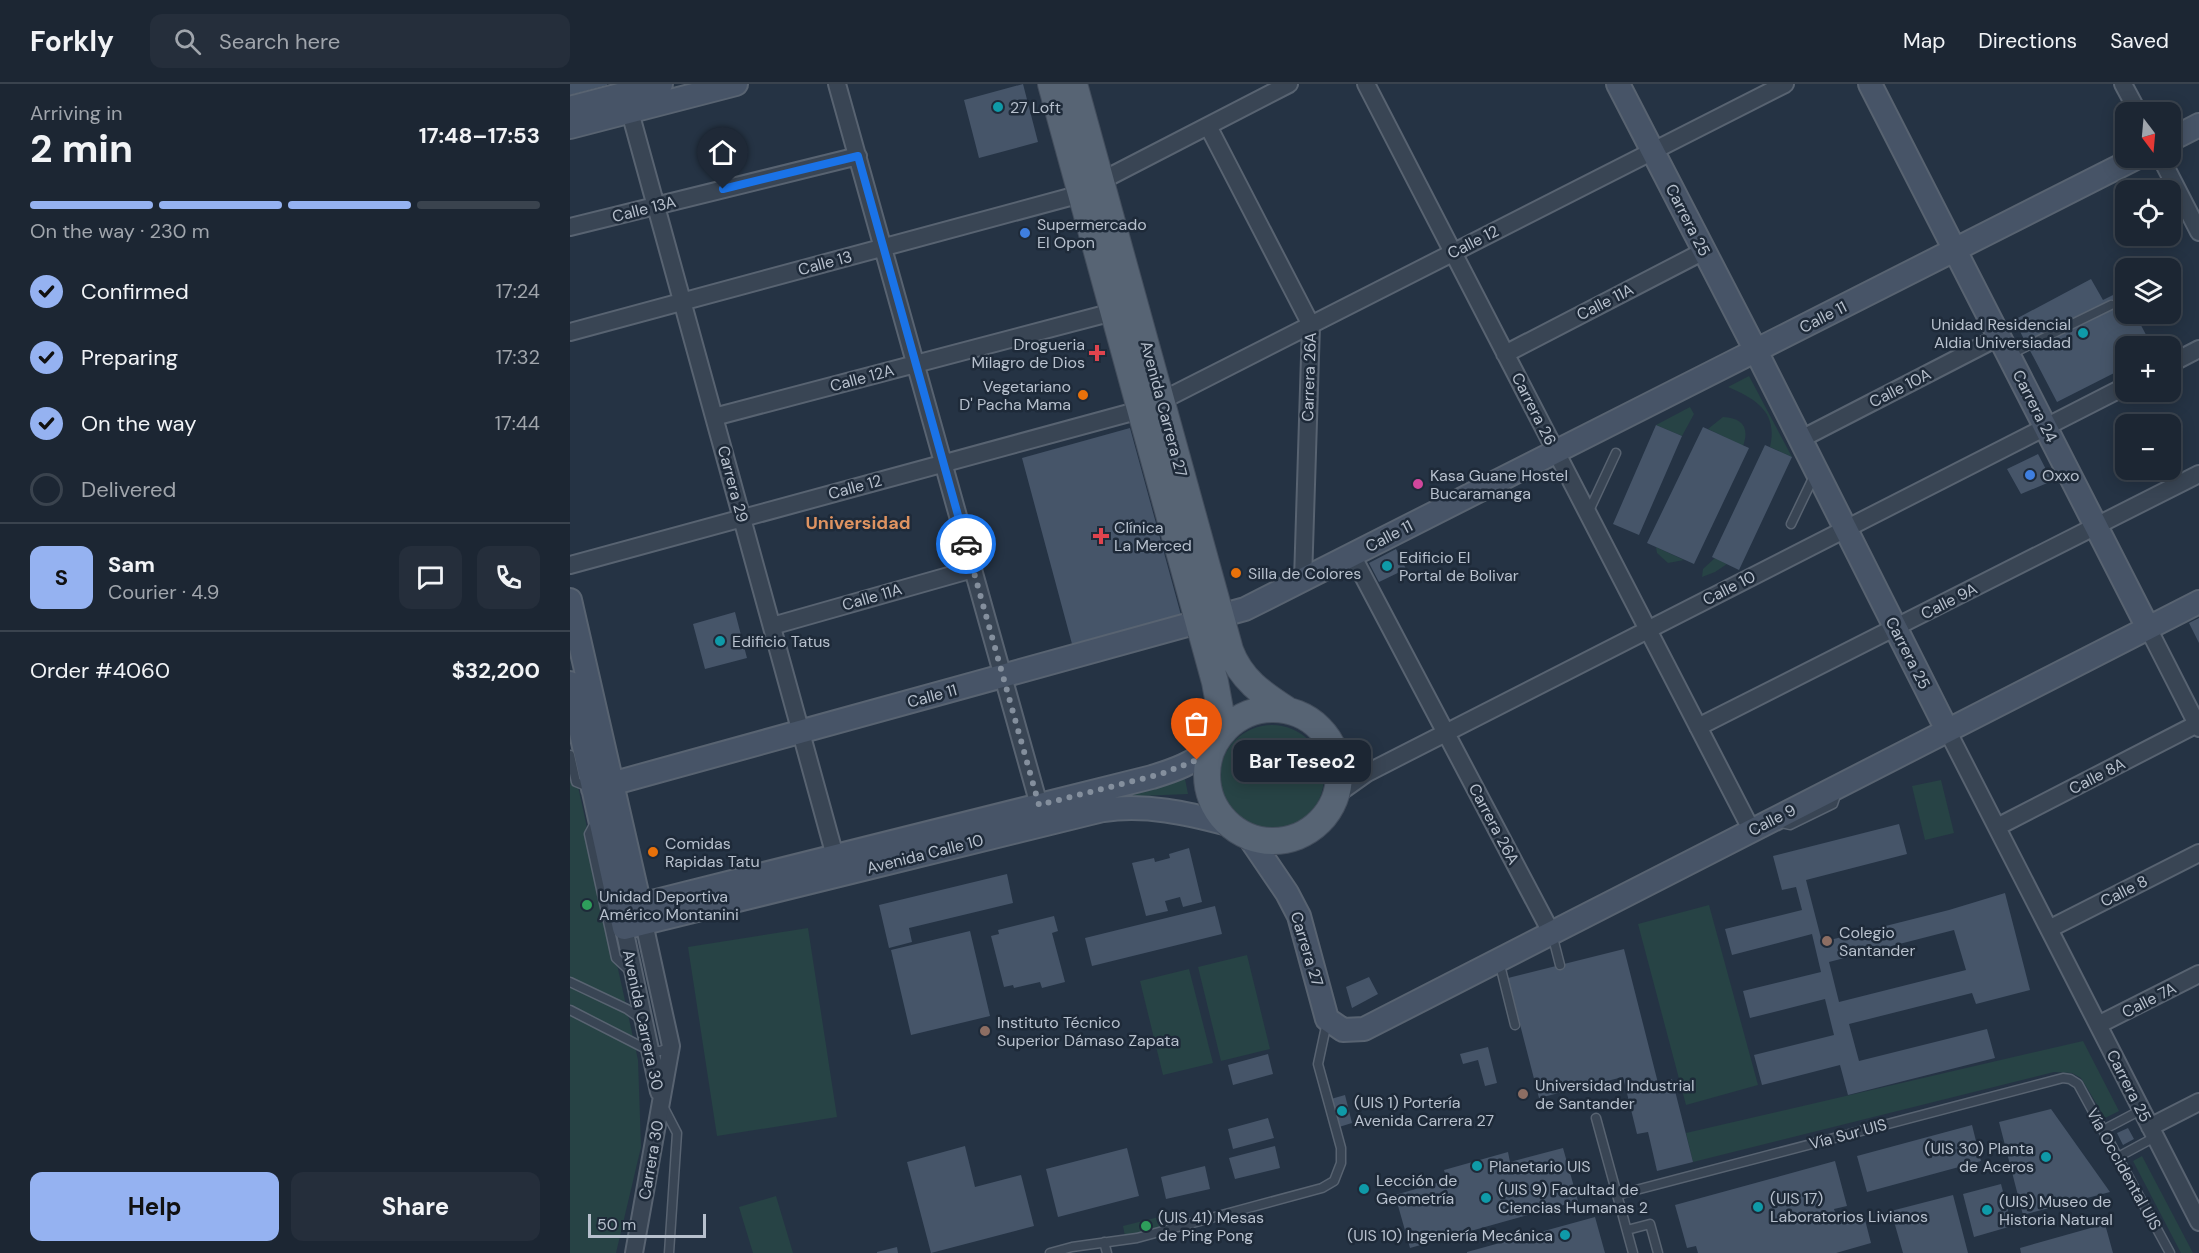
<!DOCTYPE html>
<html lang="en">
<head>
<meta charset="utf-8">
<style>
	:root { --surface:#1c2633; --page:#252e3b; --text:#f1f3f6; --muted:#a0a5ac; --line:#3a434e; --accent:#95b2f1 }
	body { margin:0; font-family:"DM Sans",sans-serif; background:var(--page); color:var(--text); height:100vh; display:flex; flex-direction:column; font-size:22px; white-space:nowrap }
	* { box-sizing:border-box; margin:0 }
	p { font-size:20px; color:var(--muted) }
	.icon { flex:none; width:33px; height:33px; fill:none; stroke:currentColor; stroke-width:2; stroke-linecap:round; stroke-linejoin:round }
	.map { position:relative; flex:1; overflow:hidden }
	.sheet { display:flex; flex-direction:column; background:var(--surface); width:570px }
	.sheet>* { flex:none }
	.needle { width:39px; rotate:164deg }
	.buttons { position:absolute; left:1545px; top:18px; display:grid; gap:12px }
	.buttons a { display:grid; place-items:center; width:66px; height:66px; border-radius:12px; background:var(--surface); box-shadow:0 3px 15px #0003,0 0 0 2px var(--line); font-size:30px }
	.scale { position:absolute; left:18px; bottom:15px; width:118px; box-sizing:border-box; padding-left:6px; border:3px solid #b7c0cd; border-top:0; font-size:16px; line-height:21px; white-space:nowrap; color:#b7c0cd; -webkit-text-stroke:4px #1e2a39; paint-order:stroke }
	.pin { position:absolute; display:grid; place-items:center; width:51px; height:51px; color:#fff; margin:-62px -26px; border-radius:50% 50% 50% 0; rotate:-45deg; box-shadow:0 0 6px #0007 }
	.pin .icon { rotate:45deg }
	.courier { position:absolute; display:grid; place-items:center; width:60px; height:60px; margin:-30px; border:4px solid #1a73e8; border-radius:50%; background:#fff; color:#222; box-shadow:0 2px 8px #0007 }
	.bubble { position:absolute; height:42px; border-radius:12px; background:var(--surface); box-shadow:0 3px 15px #0003,0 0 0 2px var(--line); font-size:20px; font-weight:700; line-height:42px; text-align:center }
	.summary em { font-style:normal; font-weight:700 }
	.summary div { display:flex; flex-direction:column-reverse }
	.summary { display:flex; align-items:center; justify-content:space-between; height:102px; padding:0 30px }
	h1 { font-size:39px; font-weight:700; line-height:45px }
	.bar { display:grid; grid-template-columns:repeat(4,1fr); gap:9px 6px; align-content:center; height:72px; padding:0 30px }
	.bar i { height:8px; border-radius:4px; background:var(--line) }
	.bar .selected { background:var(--accent) }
	.bar p { grid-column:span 4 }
	.line { display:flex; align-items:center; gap:15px; padding:0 30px; border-top:2px solid var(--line) }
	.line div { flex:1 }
	.round { display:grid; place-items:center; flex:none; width:63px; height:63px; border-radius:12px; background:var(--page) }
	ol { padding:0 30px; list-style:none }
	li { display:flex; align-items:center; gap:18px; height:66px }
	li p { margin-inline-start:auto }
	li .icon { padding:6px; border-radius:50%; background:var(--accent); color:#111; stroke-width:4 }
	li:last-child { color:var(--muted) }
	li i { width:33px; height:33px; border:3px solid var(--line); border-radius:50% }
	.button { display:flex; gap:12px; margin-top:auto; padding:12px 30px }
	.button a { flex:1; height:69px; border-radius:12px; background:var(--accent); color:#111; font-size:24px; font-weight:700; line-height:69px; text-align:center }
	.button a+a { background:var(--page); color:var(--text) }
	header { display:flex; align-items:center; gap:36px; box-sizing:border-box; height:84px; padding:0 30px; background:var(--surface); border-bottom:2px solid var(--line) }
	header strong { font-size:28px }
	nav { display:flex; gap:33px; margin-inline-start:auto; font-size:21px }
	.search { width:420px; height:54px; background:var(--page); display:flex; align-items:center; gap:15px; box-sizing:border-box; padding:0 21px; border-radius:12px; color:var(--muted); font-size:22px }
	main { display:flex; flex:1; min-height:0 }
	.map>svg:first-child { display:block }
</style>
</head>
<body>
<header>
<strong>Forkly</strong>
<div class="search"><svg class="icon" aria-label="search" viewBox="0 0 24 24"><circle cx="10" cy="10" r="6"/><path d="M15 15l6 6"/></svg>Search here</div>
<nav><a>Map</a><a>Directions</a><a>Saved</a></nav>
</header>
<main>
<section class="sheet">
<div class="summary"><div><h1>2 min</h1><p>Arriving in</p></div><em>17:48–17:53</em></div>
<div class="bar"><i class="selected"></i><i class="selected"></i><i class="selected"></i><i></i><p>On the way · 230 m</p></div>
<ol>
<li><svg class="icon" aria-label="check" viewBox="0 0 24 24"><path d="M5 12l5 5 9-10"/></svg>Confirmed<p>17:24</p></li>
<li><svg class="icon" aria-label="check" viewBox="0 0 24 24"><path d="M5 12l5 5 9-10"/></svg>Preparing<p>17:32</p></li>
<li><svg class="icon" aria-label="check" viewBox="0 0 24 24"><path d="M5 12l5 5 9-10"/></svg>On the way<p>17:44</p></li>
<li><i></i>Delivered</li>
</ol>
<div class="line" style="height:108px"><b class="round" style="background:var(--accent);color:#111">S</b><div><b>Sam</b><p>Courier · 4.9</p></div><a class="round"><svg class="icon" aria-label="chat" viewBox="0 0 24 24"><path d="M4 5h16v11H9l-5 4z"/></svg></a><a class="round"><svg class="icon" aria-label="phone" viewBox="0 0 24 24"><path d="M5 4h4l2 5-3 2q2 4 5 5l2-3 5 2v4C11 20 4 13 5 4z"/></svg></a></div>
<div class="line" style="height:78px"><div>Order #4060</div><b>$32,200</b></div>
<div class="button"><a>Help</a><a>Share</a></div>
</section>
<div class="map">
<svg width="1629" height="1169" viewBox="0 0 1629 1169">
	<rect width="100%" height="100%" fill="#253344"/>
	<path fill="#274345" d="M1179 292 1222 373 1200 363C1208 329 1187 315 1158 303Z
		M1120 323 1124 330 1112 352 1086 341Z
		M1153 333C1172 334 1180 343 1173 362L1138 345Z
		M1086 463 1114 476 1098 479 1087 469Z
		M1145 474 1157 480 1145 488 1132 493 1133 485Z
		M650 693a52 52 0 1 1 104 0a52 52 0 1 1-104 0Z
		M0 666 68 976 71 1063 46 1169H0Z
		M615 695 618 710 547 713Z
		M1371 696 1384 749 1355 756 1342 702Z
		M1139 821 1188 1001 1116 1021 1068 840Z
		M238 844 267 1033 147 1052 118 863Z
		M677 871 700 965 651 977 628 883Z
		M619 885 643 979 593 991 570 897Z
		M1513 957 1549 1027 1535 1034 1511 994 1502 989 1484 988 1123 1078 1116 1049Z
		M1572 1072 1623 1169H1611L1563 1077Z
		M206 1112 223 1169H183L169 1123Z
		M597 1131 600 1141 555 1152 553 1142Z"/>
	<path fill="#465569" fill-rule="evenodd" d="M0 0H37V1L0 11Z
		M453 0 468 58 409 74 394 16Z
		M1521 195 1533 216 1553 206 1556 212V230H1565L1582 262H1556V283L1487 318 1444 236Z
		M1086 341 1112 352 1069 451 1043 440Z
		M1133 343 1179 364 1124 480 1077 459Z
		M560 344 611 531 502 560 452 374Z
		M1195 361 1222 373 1169 486 1142 473Z
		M1468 370 1482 397 1451 410 1437 385Z
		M826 465 836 485 809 498 799 479Z
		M165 528 177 574 135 585 123 540Z
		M1629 534V559L1619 539Z
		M1329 740 1337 770 1236 796 1252 858 1379 826 1435 809 1460 906 1406 920 1402 909 1279 940 1289 977 1417 945 1425 974 1278 1011 1270 981 1192 1001 1184 971 1264 951 1255 915 1180 934 1173 907 1251 888 1242 850 1162 871 1155 845 1232 826 1226 803 1212 806 1203 772ZM1384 846 1396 886 1269 918 1259 878Z
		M619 764 632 818 613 823 610 813 595 817 598 827 576 832 562 779 584 774 585 778 600 774 599 770Z
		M437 790 443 819 339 844 342 858 319 864 309 821Z
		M645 822 652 850 522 882 515 854Z
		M484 832 488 847 482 849 495 898 472 904 470 898 444 904 443 901 434 903 421 852 429 850 428 846Z
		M400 847 420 932 341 951 321 866Z
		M1054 865 1088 999 1102 995 1123 1078 1087 1087 1078 1048 1067 1050 1053 993 969 1014 938 894Z
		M799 893 808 910 782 924 776 903Z
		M918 963 927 999 915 1002 908 976 893 980 890 970Z
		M698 970 703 990 663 1001 658 981Z
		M775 1011 782 1039 769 1043 761 1015Z
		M1481 1025 1540 1108 1453 1131 1429 1038Z
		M698 1034 704 1054 663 1065 658 1045Z
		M1402 1041 1411 1077 1297 1108 1287 1072Z
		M1558 1044 1564 1055 1553 1061 1547 1049Z
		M395 1062 405 1103 451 1091 464 1142 361 1169 337 1078Z
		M705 1062 710 1084 665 1095 659 1074Z
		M557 1064 569 1112 488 1133 476 1085Z
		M993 1064 1008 1117 840 1164 825 1111 877 1096 874 1086 938 1068 940 1078Z
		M1265 1077 1277 1122 1264 1125 1268 1139 1294 1132 1301 1159 1266 1169H1128L1126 1162 1117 1164 1105 1121Z
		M635 1082 640 1105 596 1115 591 1093Z
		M1431 1100 1442 1142 1404 1153 1393 1110Z
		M1383 1111 1398 1169H1333L1321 1127Z
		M1025 1133 1035 1169H897V1168Z
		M1535 1140 1543 1169H1451L1450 1164Z
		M327 1163 328 1169H307V1168Z"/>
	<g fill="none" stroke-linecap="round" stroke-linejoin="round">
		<defs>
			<path id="lane" d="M1439 271 1541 221
				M1018 429 1046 369
				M1221 440 1245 390
				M0 671 6 698 21 704
				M26 737 19 750 46 874 60 887
				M1207 738 1220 741 1263 720 1267 708
				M982 850 990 881
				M929 877 945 941
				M0 898 57 925 71 935
				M0 926 80 967H91L100 963
				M92 1020 107 1049 99 1169
				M1026 1034 1063 1169
				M1533 1046 1571 1026
				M1548 1073 1585 1053
				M1047 1111 1493 994 1500 995 1508 1000 1600 1169
				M1057 1146 1080 1140 1088 1169
				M534 1158 537 1169
				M480 1169 502 1163 567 1154 752 1104 764 1097 771 1079V1064L748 980 757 938"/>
			<path id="street" d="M267 0 469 721
				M796 0 1182 747
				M1553 0 1568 28
				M60 28 265 772
				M638 42 741 241 733 496
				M1591 74 1629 148
				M531 97 719 0
				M0 143 288 72
				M0 248 511 110
				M935 270 1134 167
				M1600 280 1629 265
				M591 317 1215 0
				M144 333 543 228
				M1231 355 1429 253
				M782 471 982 850
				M0 481 570 326
				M202 542 403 485
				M1578 544 1629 644
				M1128 643 1629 390
				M1377 646 1629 1138
				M766 711 797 689 1556 302
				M1427 743 1627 640
				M54 844 89 1008
				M1479 845 1629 769
				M1528 941 1629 890
				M1580 1043 1629 1018
				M64 1169 101 962 74 839"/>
			<path id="secondary" d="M1048 0 1186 267 1377 646
				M1300 0 1578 544
				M0 24 91 0
				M0 43 166 0
				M1600 56 1629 41
				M0 516 73 835
				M0 599 54 844 533 726C577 720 616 729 658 740
				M23 705 675 525 1566 74
				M679 753 717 809 729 832 757 935 773 946 794 945 1629 518
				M50 826 582 693C605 686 624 679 643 663"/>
			<path id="primary" d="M481 0 645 598 654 647
				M504 0 660 566C671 596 693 610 719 627
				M637 691a66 66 0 1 1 132 0a66 66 0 1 1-132 0Z"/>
		</defs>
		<use href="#lane" stroke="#586371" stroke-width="11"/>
		<use href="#street" stroke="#586371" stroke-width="20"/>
		<use href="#secondary" stroke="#586371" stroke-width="26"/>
		<use href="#primary" stroke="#434e5d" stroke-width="28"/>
		<use href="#lane" stroke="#394554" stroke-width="8"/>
		<use href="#street" stroke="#394554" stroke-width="16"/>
		<use href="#secondary" stroke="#475467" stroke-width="22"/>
		<use href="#primary" stroke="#576474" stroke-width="26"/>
	</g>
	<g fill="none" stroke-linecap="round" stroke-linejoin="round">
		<path stroke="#848f9d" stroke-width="6" stroke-dasharray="0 10.8" d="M396 460 469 721 591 690 627 676"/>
		<path stroke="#1a73e8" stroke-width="8" d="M153 105 288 72 396 460"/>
	</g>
	<g fill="#0f9aa8" stroke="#1e2a39" stroke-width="2">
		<circle cx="428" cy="23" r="6"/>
		<circle cx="1513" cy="249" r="6"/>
		<circle cx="817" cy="482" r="6"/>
		<circle cx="150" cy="557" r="6"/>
		<circle cx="772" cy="1027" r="6"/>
		<circle cx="1476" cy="1073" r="6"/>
		<circle cx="907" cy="1082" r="6"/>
		<circle cx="794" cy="1105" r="6"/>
		<circle cx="916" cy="1114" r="6"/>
		<circle cx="1188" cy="1123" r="6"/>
		<circle cx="1417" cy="1126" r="6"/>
		<circle cx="995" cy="1151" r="6"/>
	</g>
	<g fill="#3f7fe0" stroke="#1e2a39" stroke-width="2">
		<circle cx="455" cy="149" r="6"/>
		<circle cx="1460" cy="391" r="6"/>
	</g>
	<g fill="#e0444e" stroke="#1e2a39" stroke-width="2">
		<path d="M524 260h6v6h6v6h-6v6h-6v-6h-6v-6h6z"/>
		<path d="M528 443h6v6h6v6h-6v6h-6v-6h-6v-6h6z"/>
	</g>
	<g fill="#e8710a" stroke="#1e2a39" stroke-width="2">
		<circle cx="513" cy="311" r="6"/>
		<circle cx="666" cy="489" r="6"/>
		<circle cx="83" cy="768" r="6"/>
	</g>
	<circle fill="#d1479c" stroke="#1e2a39" stroke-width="2" cx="848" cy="400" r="6"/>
	<g fill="#2e9e5b" stroke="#1e2a39" stroke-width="2">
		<circle cx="17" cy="821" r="6"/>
		<circle cx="576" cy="1142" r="6"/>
	</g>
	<g fill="#8d6e63" stroke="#1e2a39" stroke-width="2">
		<circle cx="1257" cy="857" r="6"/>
		<circle cx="415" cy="947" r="6"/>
		<circle cx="953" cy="1010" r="6"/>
	</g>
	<g text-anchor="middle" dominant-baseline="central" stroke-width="5" stroke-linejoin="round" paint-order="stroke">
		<g font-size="16" fill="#b7c0cd" stroke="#1e2a39" text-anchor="start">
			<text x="440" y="23">27 Loft</text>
			<text x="467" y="140">Supermercado<tspan x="467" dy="18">El Opon</tspan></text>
			<text x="1501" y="240" text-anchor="end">Unidad Residencial<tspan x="1501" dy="18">Aldia Universiadad</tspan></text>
			<text x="515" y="260" text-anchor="end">Drogueria<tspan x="515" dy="18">Milagro de Dios</tspan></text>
			<text x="501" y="302" text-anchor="end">Vegetariano<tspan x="501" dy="18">D' Pacha Mama</tspan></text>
			<text x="860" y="391">Kasa Guane Hostel<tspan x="860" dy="18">Bucaramanga</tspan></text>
			<text x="1472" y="391">Oxxo</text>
			<text x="544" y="443">Clínica<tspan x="544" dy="18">La Merced</tspan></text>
			<text x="829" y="473">Edificio El<tspan x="829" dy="18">Portal de Bolivar</tspan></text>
			<text x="678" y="489">Silla de Colores</text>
			<text x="162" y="557">Edificio Tatus</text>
			<text x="95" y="759">Comidas<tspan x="95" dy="18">Rapidas Tatu</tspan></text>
			<text x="29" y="812">Unidad Deportiva<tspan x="29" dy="18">Américo Montanini</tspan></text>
			<text x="1269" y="848">Colegio<tspan x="1269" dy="18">Santander</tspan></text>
			<text x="427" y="938">Instituto Técnico<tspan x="427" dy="18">Superior Dámaso Zapata</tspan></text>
			<text x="965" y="1001">Universidad Industrial<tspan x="965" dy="18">de Santander</tspan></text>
			<text x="784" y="1018">(UIS 1) Portería<tspan x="784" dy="18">Avenida Carrera 27</tspan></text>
			<text x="1464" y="1064" text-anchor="end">(UIS 30) Planta<tspan x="1464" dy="18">de Aceros</tspan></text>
			<text x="919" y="1082">Planetario UIS</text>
			<text x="806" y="1096">Lección de<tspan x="806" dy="18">Geometría</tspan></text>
			<text x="928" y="1105">(UIS 9) Facultad de<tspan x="928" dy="18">Ciencias Humanas 2</tspan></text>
			<text x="1200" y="1114">(UIS 17)<tspan x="1200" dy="18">Laboratorios Livianos</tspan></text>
			<text x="1429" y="1117">(UIS) Museo de<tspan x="1429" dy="18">Historia Natural</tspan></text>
			<text x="588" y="1133">(UIS 41) Mesas<tspan x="588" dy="18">de Ping Pong</tspan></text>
			<text x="983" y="1151" text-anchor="end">(UIS 10) Ingeniería Mecánica</text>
		</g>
		<g font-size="16" fill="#b7c0cd" stroke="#1e2a39">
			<text transform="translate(74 125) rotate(-14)">Calle 13A</text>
			<text transform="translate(1118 136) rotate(63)">Carrera 25</text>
			<text transform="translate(903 158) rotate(-27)">Calle 12</text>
			<text transform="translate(255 179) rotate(-15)">Calle 13</text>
			<text transform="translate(1035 218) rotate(-27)">Calle 11A</text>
			<text transform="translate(1253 233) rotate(-27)">Calle 11</text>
			<text transform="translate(739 293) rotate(-88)">Carrera 26A</text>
			<text transform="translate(292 294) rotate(-15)">Calle 12A</text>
			<text transform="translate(1330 304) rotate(-27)">Calle 10A</text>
			<text transform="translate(1465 322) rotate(63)">Carrera 24</text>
			<text transform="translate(594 325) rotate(75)">Avenida Carrera 27</text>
			<text transform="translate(964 325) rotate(63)">Carrera 26</text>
			<text transform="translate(163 400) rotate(75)">Carrera 29</text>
			<text transform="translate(285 403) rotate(-15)">Calle 12</text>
			<text transform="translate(819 452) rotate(-27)">Calle 11</text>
			<text transform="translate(1159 504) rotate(-27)">Calle 10</text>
			<text transform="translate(302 513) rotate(-16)">Calle 11A</text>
			<text transform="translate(1379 517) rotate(-27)">Calle 9A</text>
			<text transform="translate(1338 569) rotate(63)">Carrera 25</text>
			<text transform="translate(362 612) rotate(-15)">Calle 11</text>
			<text transform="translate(1527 692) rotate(-27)">Calle 8A</text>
			<text transform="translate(1202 736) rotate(-27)">Calle 9</text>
			<text transform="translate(924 740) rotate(62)">Carrera 26A</text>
			<text transform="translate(355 770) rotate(-14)">Avenida Calle 10</text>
			<text transform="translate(1554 807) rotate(-27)">Calle 8</text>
			<text transform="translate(737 865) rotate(73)">Carrera 27</text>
			<text transform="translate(1579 916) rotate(-27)">Calle 7A</text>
			<text transform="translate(73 936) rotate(78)">Avenida Carrera 30</text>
			<text transform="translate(1559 1002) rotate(63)">Carrera 25</text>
			<text transform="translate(1278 1050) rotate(-15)">Vía Sur UIS</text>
			<text transform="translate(81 1076) rotate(-80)">Carrera 30</text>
			<text transform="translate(1554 1085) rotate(61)">Vía Occidental UIS</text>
		</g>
		<g font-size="18" font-weight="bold" fill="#de9361" stroke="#1e2a39">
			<text x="288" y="439">Universidad</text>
		</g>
	</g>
</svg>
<div class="buttons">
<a><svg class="needle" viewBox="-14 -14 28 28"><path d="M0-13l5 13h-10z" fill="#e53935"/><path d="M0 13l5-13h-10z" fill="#a0a5ac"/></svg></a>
<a><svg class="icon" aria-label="locate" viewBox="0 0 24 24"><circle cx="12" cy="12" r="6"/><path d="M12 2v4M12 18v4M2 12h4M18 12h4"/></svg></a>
<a><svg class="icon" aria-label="layers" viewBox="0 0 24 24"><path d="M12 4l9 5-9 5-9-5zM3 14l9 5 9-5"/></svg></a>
<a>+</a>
<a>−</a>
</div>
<div class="scale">50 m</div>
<div class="pin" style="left:627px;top:676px;background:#ea580c"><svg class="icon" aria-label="bag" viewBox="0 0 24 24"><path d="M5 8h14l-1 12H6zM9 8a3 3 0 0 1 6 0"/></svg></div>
<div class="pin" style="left:153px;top:105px;background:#1f2937"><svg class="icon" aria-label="home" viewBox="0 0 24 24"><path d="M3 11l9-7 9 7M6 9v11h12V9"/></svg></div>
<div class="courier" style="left:396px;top:460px"><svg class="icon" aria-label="car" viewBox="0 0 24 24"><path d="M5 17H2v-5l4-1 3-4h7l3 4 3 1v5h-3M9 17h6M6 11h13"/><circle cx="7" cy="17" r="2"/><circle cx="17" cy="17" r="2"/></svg></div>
<div class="bubble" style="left:663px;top:656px;width:138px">Bar Teseo2</div>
</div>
</main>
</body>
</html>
